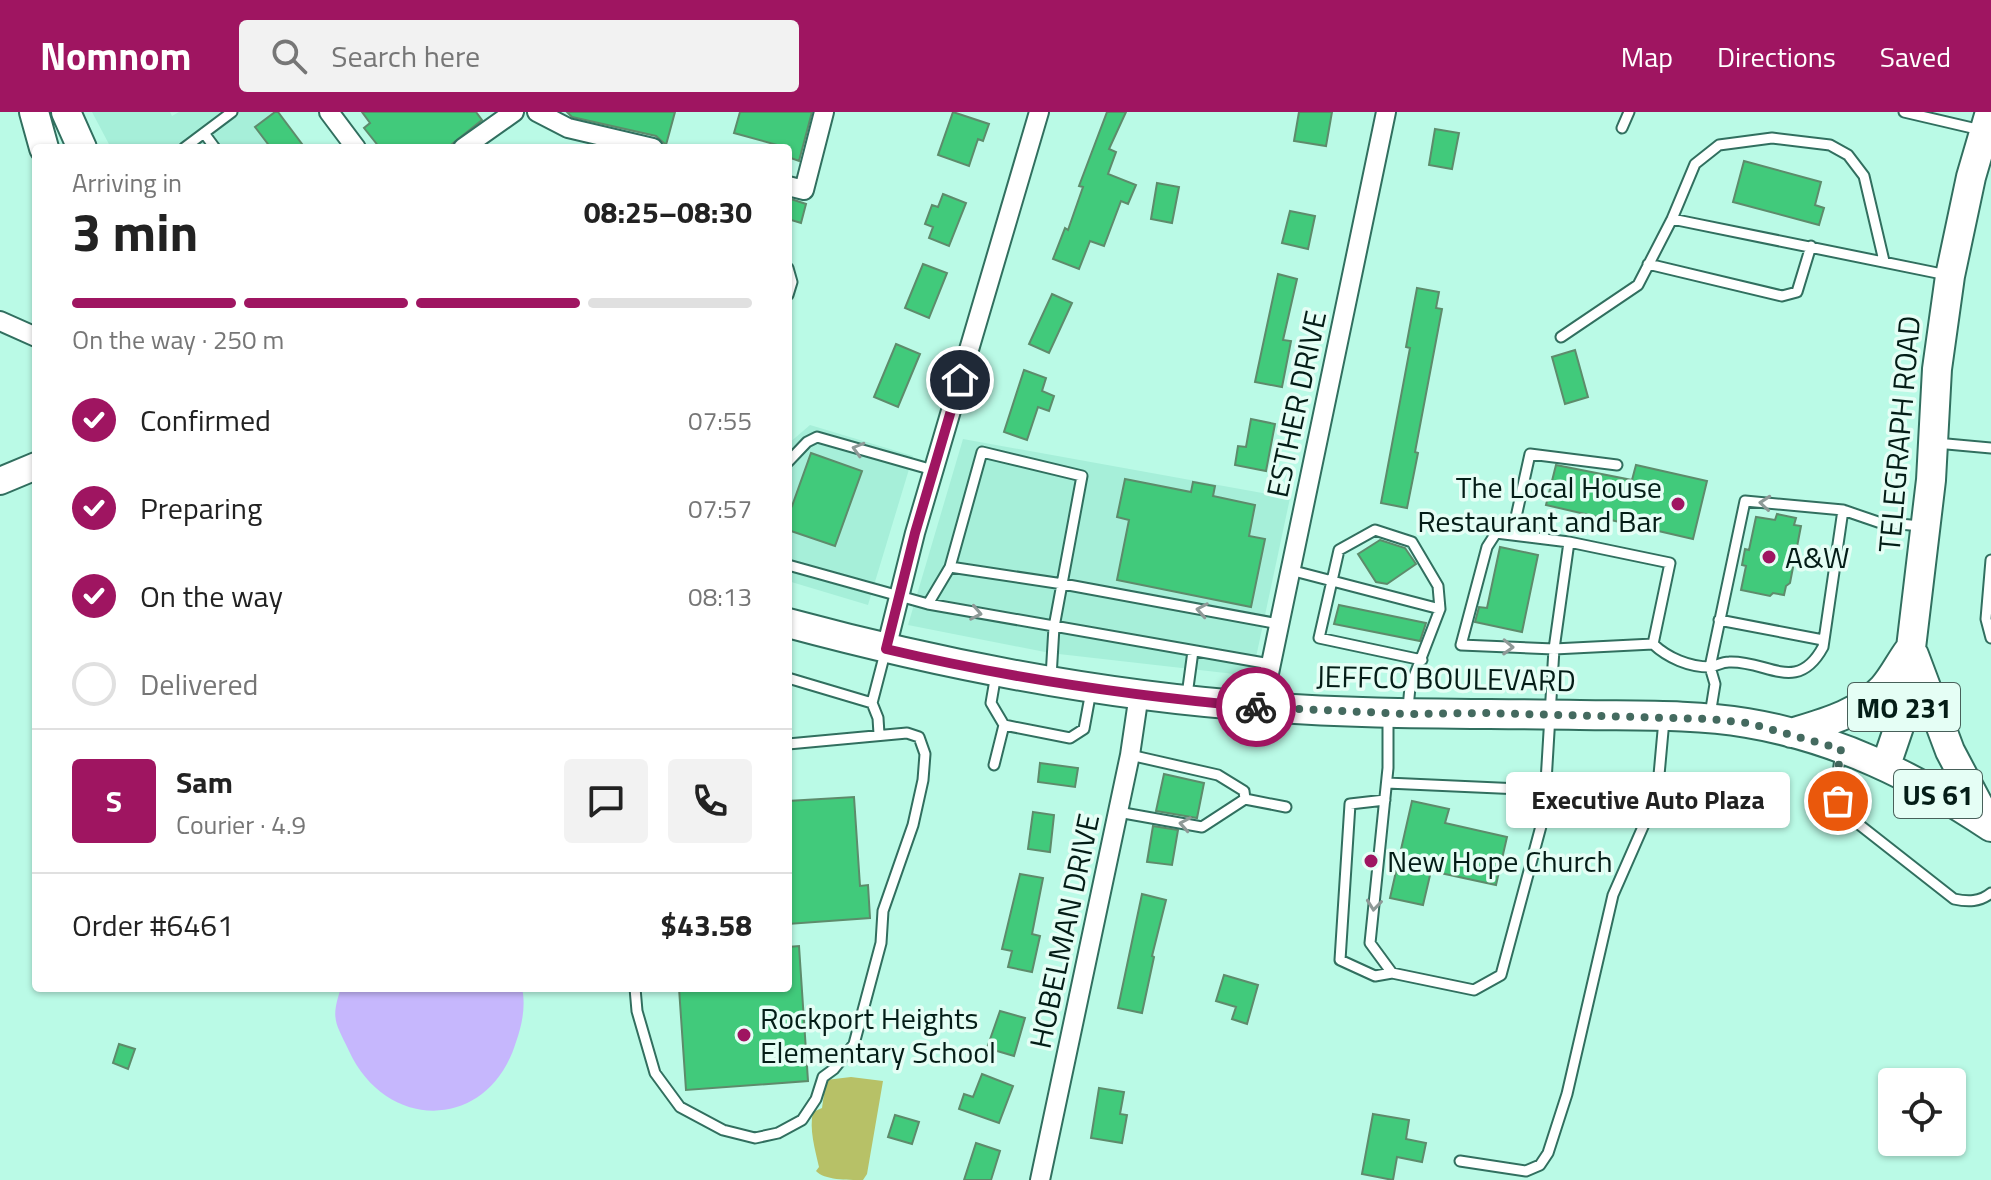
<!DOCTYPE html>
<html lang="en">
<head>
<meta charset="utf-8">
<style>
	:root { --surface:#fff; --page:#f2f2f2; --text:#222; --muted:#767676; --line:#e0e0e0; --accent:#9f1561 }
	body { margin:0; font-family:"Titillium Web",sans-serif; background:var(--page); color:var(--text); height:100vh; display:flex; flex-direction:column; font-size:30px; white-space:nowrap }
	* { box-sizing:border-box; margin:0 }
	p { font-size:26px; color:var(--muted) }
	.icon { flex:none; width:44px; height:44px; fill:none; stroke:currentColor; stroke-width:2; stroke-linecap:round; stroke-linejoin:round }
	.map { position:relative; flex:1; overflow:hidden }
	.details { position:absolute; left:32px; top:32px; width:760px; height:848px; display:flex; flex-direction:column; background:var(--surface); border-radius:8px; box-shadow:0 2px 6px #0004 }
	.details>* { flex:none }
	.fabs { position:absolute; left:1878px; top:956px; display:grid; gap:16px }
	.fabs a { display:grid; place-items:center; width:88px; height:88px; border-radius:8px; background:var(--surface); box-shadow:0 2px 6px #0004; font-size:40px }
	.pin { position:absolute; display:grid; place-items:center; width:68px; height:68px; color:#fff; margin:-34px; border:4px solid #fff; border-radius:50%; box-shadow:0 2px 8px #0007 }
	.courier { position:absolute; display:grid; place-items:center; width:80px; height:80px; margin:-40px; border:6px solid #9f1561; border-radius:50%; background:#fff; color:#222; box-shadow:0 2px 10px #0007 }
	.bubble { position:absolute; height:56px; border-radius:8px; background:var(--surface); box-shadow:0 2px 6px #0004; font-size:26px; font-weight:700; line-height:56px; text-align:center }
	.summary em { font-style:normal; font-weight:700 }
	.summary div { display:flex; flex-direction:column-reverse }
	.summary { display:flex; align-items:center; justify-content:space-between; height:136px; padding:0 40px }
	h1 { font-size:52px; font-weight:700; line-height:60px }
	.bar { display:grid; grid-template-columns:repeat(4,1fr); gap:12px 8px; align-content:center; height:96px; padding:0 40px }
	.bar i { height:10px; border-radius:6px; background:var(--line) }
	.bar .current { background:var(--accent) }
	.bar p { grid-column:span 4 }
	.line { display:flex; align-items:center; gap:20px; padding:0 40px; border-top:2px solid var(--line) }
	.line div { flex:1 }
	.round { display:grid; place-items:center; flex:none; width:84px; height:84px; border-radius:8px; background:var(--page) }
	ol { padding:0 40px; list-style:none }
	li { display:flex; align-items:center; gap:24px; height:88px }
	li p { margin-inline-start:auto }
	li .icon { padding:8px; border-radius:50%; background:var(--accent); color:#fff; stroke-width:4 }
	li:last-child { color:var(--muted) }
	li i { width:44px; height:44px; border:4px solid var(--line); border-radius:50% }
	header { display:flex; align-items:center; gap:48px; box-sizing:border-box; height:112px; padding:0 40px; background:var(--accent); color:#fff }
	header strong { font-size:38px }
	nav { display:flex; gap:44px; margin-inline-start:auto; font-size:28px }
	.search { width:560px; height:72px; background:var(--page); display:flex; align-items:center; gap:20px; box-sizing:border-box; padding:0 28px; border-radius:8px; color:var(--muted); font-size:30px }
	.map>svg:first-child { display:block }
</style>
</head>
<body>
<header>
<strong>Nomnom</strong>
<div class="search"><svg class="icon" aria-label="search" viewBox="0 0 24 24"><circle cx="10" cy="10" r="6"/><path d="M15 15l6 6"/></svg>Search here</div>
<nav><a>Map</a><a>Directions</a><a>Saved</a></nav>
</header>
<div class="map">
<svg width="1991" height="1068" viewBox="0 0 1991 1068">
	<rect width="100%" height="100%" fill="#bafae6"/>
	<path fill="#a6efd9" d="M92 0H170L172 4 179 0H276L303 36H111Z
		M810 313 913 344 868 493 788 469V332Z
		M963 327 1290 386 1252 564 1050 541 908 513Z"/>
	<path fill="#b7c167" d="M851 965 883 969 867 1062 863 1068C847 1068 824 1068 816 1059L819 1055C815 1037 809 1017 813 1000L822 996 826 968Z"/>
	<path fill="#c6b7fd" d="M341 876H522C526 894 522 913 516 930 489 1019 387 1021 349 939 336 911 330 908 341 876Z"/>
	<path fill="#41ca7b" stroke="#5d8b6b" stroke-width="2" d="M275 0H278L305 36H271L255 15Z
		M362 0H476L482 8 447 36H380L364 16 370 11Z
		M567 0H675L666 33 656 24 572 5Z
		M740 0H812L799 49 788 45V36L734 21Z
		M953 0 989 12 983 29 978 27 969 54 938 43Z
		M1107 0H1126L1109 37 1116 40 1108 62 1136 73 1128 92 1121 89 1104 134 1090 129 1079 157 1053 147 1065 116 1068 118 1083 75 1079 74Z
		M1299 0H1332L1326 34 1294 29Z
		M1435 17 1459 21 1452 57 1429 53Z
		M1744 49 1821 70 1815 93 1824 96 1819 113 1733 90Z
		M1157 71 1179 75 1172 111 1151 107Z
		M943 82 966 91 949 134 929 126 933 115 925 112 932 93 938 95Z
		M788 86 806 92 801 111 788 107Z
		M1290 99 1315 104 1308 137 1282 131Z
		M923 152 947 161 929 206 905 196Z
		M1278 162 1297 167 1283 228 1291 229 1282 275 1255 270Z
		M1417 176 1439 180 1436 196 1442 197 1415 340 1418 341 1407 396 1381 391 1410 236 1406 235Z
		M1052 182 1072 191 1049 241 1029 232Z
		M896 232 920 242 898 295 874 285Z
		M1575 238 1588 285 1565 292 1552 245Z
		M1024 258 1046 266 1042 279 1054 284 1049 299 1038 295 1027 328 1004 320Z
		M1251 307 1275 312 1266 359 1235 353 1238 334 1246 335Z
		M811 341 862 359 835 434 788 418V392L792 394Z
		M1556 353 1632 368 1636 353 1707 369 1693 427 1546 393Z
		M1125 367 1191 380 1193 370 1215 374 1213 384 1255 393 1249 424 1265 427 1251 495 1117 468 1129 408 1117 405Z
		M1777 402 1796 406 1794 413 1801 414 1790 471 1786 474 1784 483 1773 481 1770 484 1741 478 1746 454 1742 453 1745 437 1749 438 1756 405 1775 408Z
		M1380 428 1405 436 1416 452 1387 472 1376 470 1358 442Z
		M1500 435 1538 443 1522 520 1475 510 1479 495 1487 496Z
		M1339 493 1426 511 1420 529 1334 512Z
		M1040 651 1078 656 1075 675 1038 670Z
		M1164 662 1204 671 1197 706 1156 699Z
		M854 685 860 774 868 773 870 806 788 812V689Z
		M1412 689 1449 697 1445 711 1507 725 1496 773 1431 759 1423 793 1390 786Z
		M1033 700 1054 703 1050 740 1028 737Z
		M1153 714 1178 718 1172 753 1147 750Z
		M1020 762 1043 766 1032 822 1040 824 1032 860 1008 855 1012 839 1002 837Z
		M1142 782 1166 788 1152 844 1154 845 1142 901 1118 896Z
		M799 834 808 969 686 978 679 876H788V835Z
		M1224 863 1258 873 1247 912 1232 907 1236 895 1216 889Z
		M1000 899 1025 906 1014 944 987 936Z
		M119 932 135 937 128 957 113 951Z
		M982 962 1013 974 999 1011 959 997 964 982 973 985Z
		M1099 976 1124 980 1120 1002 1127 1003 1122 1031 1091 1026Z
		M1373 1002 1409 1008 1406 1027 1426 1031 1422 1050 1397 1045 1393 1068 1362 1062Z
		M895 1003 919 1010 912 1032 888 1025Z
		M976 1031 1000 1039 991 1068H964Z"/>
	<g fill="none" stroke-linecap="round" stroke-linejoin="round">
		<defs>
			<path id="lane" d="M1904 0 1981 18
				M1622 16 1629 0
				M204 21 215 36
				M184 36 232 0
				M1672 107 1947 163
				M1648 152 1782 184 1797 180 1811 134
				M788 156 792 170 788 183
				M1561 225 1638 173 1672 107 1695 52 1719 33 1772 26 1830 33 1848 43 1864 64 1884 149
				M1936 331 1991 336
				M788 350 807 330 817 325 933 358
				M1512 423 1530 342 1617 353
				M1991 448 1986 507 1991 526
				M788 453 928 492 1270 552
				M950 455 1063 472 1279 512
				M1290 458 1440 497 1410 575 1408 596
				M928 492 950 455 982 340 1082 364 1054 515 1051 565
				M1719 508 1823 528
				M1653 532C1668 546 1689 555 1710 555 1716 554 1722 550 1729 550 1767 548 1797 583 1823 535L1843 398
				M1422 548 1319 526 1339 438 1375 418 1412 430 1438 474 1440 497
				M996 562 991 591 1004 613 1070 626 1084 617 1091 579
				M788 566 872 591
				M1187 583 1193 539
				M1710 603 1715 572 1710 555 1745 389 1843 398 1878 410 1921 414
				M1388 605V656L1370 831 1392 861
				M879 622 878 606 872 591 885 541
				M1841 640C1837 665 1834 682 1847 703L1954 787C1968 790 1980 790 1991 781
				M1130 643 1218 663 1244 679 1245 687
				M994 653 1004 613
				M1387 671 1545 678
				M1385 688 1350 692 1340 848 1375 864 1392 861 1474 878 1501 863 1544 703 1554 537 1569 430 1496 421 1487 435 1461 533 1554 537 1653 532 1670 451 1569 430
				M1118 700 1202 715 1245 687 1286 695
				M635 876 637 899 655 961 680 995 723 1018 755 1026 778 1021 802 1008 816 987 823 965 834 957 854 932 881 831 883 799 913 713 923 668 925 642 919 625 907 621 788 632
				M1460 1049 1526 1059 1540 1053 1548 1041 1567 982 1613 783 1653 692 1659 663 1664 608"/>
			<path id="street" d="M329 0 356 36
				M537 0 568 16 653 36
				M463 36 514 0
				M788 74 804 78 824 0
				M0 209 36 225
				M886 537 915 421 1039 0
				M1262 595 1386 0
				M1040 1068 1130 643 1139 582"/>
			<path id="secondary" d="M0 369 36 354"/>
			<path id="primary" d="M34 0 44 36
				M66 0 82 36
				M788 511C944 553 1102 584 1264 595 1369 603 1475 601 1580 603 1636 604 1693 602 1747 611 1837 626 1916 665 1991 715
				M1914 543 1950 639 1987 709
				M1791 621C1824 611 1859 602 1883 576 1893 565 1900 550 1909 538
				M1886 653 1903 603 1931 368 1937 257 1950 164 1971 65 1990 0"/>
		</defs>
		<use href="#lane" stroke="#316f5f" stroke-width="13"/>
		<use href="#street" stroke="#316f5f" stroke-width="22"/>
		<use href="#secondary" stroke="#316f5f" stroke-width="30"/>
		<use href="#primary" stroke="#316f5f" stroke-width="32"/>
		<use href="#lane" stroke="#fff" stroke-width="9"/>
		<use href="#street" stroke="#fff" stroke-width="18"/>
		<use href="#secondary" stroke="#fff" stroke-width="26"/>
		<use href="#primary" stroke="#fff" stroke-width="28"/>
	</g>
	<defs><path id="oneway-chevron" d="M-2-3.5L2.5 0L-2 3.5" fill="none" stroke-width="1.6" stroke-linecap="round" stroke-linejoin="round" transform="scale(2)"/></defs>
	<g stroke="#8e9997">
		<use href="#oneway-chevron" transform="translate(858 337) rotate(-164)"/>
		<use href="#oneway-chevron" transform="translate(1765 391) rotate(-175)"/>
		<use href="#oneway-chevron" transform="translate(1202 498) rotate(-170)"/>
		<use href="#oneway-chevron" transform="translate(976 501) rotate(11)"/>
		<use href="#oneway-chevron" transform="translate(1508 535) rotate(2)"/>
		<use href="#oneway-chevron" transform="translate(1185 712) rotate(-170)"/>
		<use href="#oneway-chevron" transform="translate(1374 793) rotate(96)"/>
	</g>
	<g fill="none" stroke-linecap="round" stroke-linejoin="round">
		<path stroke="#446a5f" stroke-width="8" stroke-dasharray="0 14.4" d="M1256 595 1407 602 1485 601 1710 607 1748 611 1841 637 1836 673 1838 689"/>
		<path stroke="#9f1561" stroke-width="10" d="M960 268 915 421 886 537C1008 566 1132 584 1256 595"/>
	</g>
	<g fill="#9f1561" stroke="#e5fef5" stroke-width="3">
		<circle cx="1678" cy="392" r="8"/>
		<circle cx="1769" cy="445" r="8"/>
		<circle cx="1371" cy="749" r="8"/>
		<circle cx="744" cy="923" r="8"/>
	</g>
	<g text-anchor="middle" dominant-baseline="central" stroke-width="7" stroke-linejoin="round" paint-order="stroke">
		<g fill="#e5fef5" stroke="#48605a" stroke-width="2">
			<rect x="1848" y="571" width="112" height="48" rx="6"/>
			<rect x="1894" y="658" width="88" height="48" rx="6"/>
		</g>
		<g font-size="28" font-weight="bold" fill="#041d17">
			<text x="1904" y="595">MO 231</text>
			<text x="1938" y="682">US 61</text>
		</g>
		<g font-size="30" fill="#041d17" stroke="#e5fef5">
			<text transform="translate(1296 292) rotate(-78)">ESTHER DRIVE</text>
			<text transform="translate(1899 322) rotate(-85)">TELEGRAPH ROAD</text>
			<text transform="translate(1446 566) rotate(1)">JEFFCO BOULEVARD</text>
			<text transform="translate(1064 819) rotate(-78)">HOBELMAN DRIVE</text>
		</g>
		<g font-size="30" fill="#041d17" stroke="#e5fef5" text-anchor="start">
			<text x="1662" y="375" text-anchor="end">The Local House<tspan x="1662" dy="34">Restaurant and Bar</tspan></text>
			<text x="1785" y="445">A&amp;W</text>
			<text x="1387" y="749">New Hope Church</text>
			<text x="760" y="906">Rockport Heights<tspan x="760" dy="34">Elementary School</tspan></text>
		</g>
	</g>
</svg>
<div class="fabs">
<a><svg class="icon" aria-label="locate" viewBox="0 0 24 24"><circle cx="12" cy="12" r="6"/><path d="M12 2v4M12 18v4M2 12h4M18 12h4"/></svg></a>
</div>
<div class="pin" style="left:1838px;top:689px;background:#ea580c"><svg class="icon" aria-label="bag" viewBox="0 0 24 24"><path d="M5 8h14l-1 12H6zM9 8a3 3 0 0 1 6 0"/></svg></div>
<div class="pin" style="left:960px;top:268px;background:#1f2937"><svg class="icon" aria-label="home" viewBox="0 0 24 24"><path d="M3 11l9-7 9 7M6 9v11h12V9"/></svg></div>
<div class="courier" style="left:1256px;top:595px"><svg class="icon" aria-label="bike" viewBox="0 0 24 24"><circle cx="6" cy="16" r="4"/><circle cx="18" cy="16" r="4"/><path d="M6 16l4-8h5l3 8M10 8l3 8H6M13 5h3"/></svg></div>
<div class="bubble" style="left:1506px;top:660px;width:284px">Executive Auto Plaza</div>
<section class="details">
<div class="summary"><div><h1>3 min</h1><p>Arriving in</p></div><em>08:25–08:30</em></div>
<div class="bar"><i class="current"></i><i class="current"></i><i class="current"></i><i></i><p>On the way · 250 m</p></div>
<ol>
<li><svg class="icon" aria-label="check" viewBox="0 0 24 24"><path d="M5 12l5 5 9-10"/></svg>Confirmed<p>07:55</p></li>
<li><svg class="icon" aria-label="check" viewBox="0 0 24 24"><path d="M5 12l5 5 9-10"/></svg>Preparing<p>07:57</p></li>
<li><svg class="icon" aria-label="check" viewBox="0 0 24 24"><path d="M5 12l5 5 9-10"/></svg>On the way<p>08:13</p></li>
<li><i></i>Delivered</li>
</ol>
<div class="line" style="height:144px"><b class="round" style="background:var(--accent);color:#fff">S</b><div><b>Sam</b><p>Courier · 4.9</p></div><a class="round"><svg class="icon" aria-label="chat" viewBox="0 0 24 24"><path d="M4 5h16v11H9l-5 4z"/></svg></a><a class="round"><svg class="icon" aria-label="phone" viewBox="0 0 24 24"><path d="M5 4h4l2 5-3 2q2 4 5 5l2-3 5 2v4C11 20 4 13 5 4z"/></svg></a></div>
<div class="line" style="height:104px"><div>Order #6461</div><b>$43.58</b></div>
</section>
</div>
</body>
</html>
